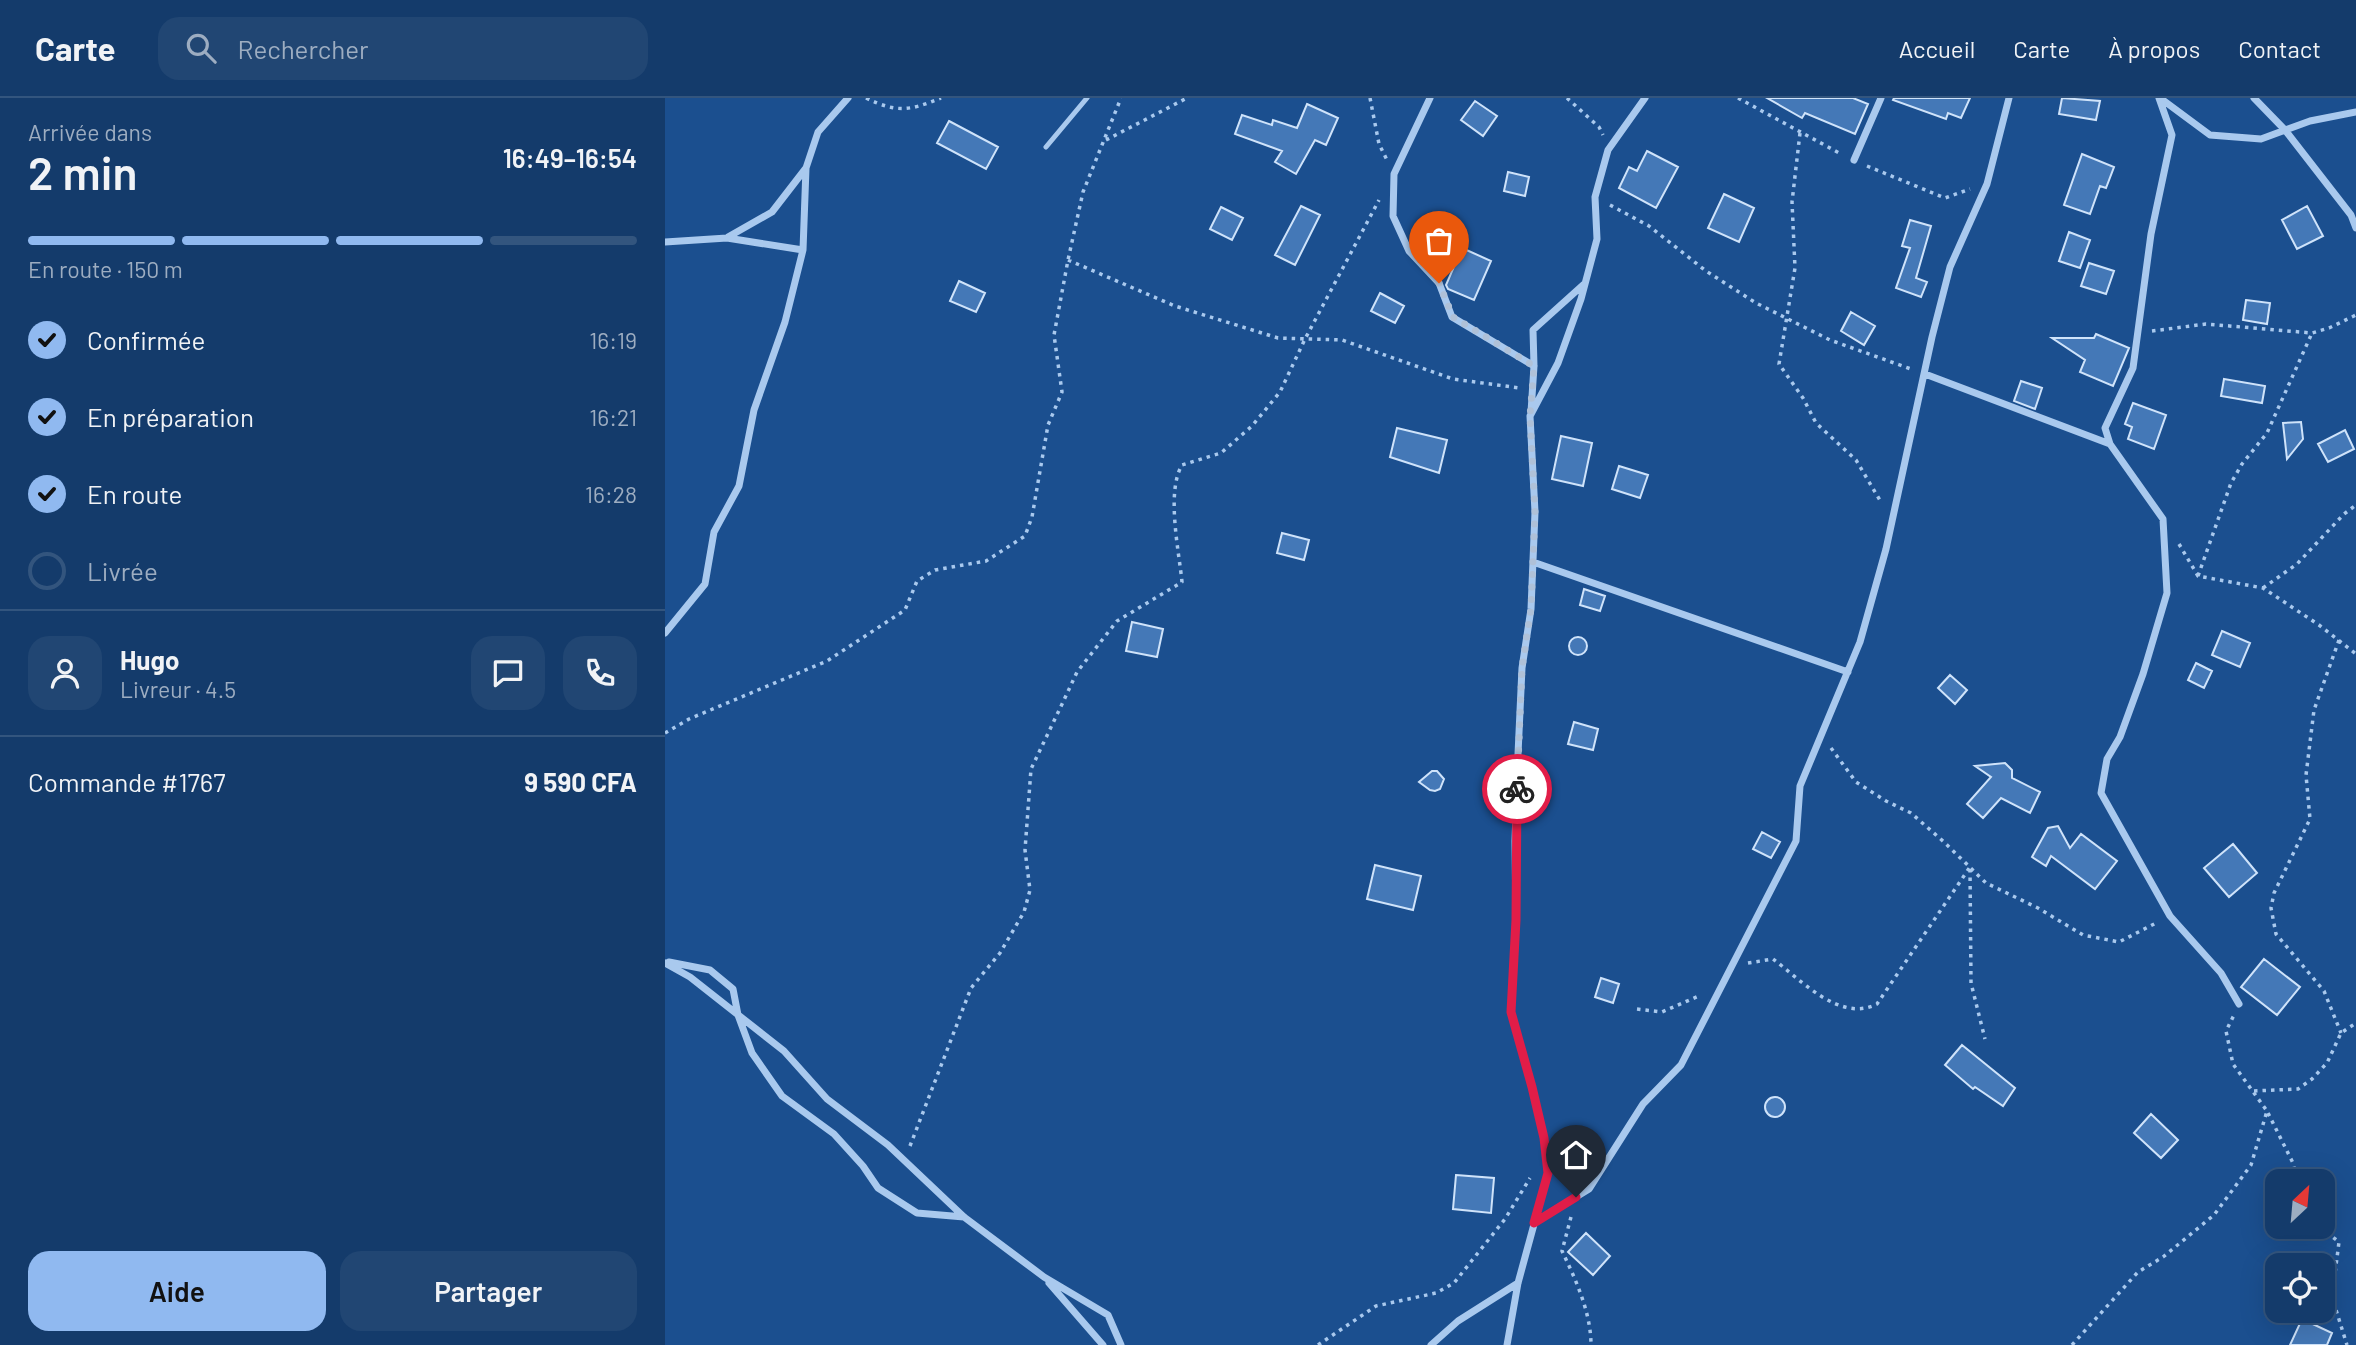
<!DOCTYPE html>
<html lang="fr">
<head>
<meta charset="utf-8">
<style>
	:root { --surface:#143b6b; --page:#214673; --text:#f1f3f6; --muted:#9dadc1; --line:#33557e; --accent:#90b9f0 }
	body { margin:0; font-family:Barlow,sans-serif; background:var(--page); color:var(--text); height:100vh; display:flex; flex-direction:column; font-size:26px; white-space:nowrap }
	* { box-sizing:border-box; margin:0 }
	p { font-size:23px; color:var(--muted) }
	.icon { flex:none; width:38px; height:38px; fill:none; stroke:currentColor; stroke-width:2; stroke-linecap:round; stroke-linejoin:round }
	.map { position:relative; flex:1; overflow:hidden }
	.sheet { display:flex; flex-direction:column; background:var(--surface); width:665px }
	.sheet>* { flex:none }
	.needle { width:46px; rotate:26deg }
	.tools { position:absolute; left:1600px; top:1071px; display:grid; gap:14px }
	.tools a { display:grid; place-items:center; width:70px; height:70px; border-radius:14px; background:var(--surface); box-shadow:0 7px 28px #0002,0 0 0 2px var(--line); font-size:35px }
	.pin { position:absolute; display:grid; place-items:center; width:60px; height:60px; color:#fff; margin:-72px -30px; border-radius:50% 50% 50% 0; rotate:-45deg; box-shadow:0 0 7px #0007 }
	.pin .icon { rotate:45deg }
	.courier { position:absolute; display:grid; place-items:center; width:70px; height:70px; margin:-35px; border:5px solid #e11d48; border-radius:50%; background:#fff; color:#222; box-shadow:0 2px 9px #0007 }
	.headline em { font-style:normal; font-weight:600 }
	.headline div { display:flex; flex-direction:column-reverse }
	.headline { display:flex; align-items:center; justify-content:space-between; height:119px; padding:0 28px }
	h1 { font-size:46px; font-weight:600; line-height:52px }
	.bar { display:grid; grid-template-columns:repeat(4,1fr); gap:10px 7px; align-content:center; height:84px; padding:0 28px }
	.bar i { height:9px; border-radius:5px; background:var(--line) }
	.bar .current { background:var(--accent) }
	.bar p { grid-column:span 4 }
	.line { display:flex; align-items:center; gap:18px; padding:0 28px; border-top:2px solid var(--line) }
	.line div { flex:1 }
	.round { display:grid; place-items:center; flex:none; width:74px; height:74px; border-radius:21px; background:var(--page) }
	ol { padding:0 28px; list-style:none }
	li { display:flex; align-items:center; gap:21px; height:77px }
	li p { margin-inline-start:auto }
	li .icon { padding:7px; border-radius:50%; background:var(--accent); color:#111; stroke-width:4 }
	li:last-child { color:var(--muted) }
	li i { width:38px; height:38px; border:4px solid var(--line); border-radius:50% }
	.button { display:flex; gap:14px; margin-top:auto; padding:14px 28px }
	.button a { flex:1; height:80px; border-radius:21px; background:var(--accent); color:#111; font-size:28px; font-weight:600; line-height:80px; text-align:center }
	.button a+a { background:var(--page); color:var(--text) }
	header { display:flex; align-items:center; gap:42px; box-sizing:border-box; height:98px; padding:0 35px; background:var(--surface); border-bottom:2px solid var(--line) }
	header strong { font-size:33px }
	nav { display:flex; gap:38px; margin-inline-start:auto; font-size:24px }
	.search { width:490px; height:63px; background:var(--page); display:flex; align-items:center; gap:18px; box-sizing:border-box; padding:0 24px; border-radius:21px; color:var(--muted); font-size:26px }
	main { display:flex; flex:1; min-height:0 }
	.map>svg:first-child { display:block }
</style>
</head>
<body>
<header>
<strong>Carte</strong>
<div class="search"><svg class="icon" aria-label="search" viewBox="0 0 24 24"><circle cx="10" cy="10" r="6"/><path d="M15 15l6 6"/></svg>Rechercher</div>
<nav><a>Accueil</a><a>Carte</a><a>À propos</a><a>Contact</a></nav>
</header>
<main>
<section class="sheet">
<div class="headline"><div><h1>2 min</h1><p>Arrivée dans</p></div><em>16:49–16:54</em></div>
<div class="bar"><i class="current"></i><i class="current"></i><i class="current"></i><i></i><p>En route · 150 m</p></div>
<ol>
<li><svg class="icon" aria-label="check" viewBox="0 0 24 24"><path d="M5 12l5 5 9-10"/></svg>Confirmée<p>16:19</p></li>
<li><svg class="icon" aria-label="check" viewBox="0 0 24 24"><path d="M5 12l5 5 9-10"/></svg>En préparation<p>16:21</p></li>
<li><svg class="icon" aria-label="check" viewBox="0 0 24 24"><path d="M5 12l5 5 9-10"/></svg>En route<p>16:28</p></li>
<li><i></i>Livrée</li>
</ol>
<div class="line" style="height:126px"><a class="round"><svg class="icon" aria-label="person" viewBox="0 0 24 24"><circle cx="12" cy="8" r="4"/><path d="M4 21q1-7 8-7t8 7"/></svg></a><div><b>Hugo</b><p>Livreur · 4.5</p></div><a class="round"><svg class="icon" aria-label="chat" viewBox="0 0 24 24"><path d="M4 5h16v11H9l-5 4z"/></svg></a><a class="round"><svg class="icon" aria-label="phone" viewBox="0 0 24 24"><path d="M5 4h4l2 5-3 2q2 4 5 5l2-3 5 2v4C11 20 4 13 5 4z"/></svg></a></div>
<div class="line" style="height:91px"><div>Commande #1767</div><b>9 590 CFA</b></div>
<div class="button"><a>Aide</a><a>Partager</a></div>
</section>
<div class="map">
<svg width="1691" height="1247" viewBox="0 0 1691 1247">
	<rect width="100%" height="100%" fill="#1b4f8f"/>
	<path fill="#4478b7" stroke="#cfe3fa" stroke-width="2" d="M1102 0H1188L1203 6 1190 36 1140 15 1137 20Z
		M1229 0H1305L1296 20 1283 15 1281 21 1228 2Z
		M1397 0 1435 3 1431 22 1394 16Z
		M810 3 832 18 818 38 796 22Z
		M642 6 673 20 661 47 650 42 631 76 610 64 617 53 570 36 577 17 607 27 608 22 632 30Z
		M284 23 333 49 321 71 272 45Z
		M982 53 1013 69 991 110 954 90 964 69 972 73Z
		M1417 56 1449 69 1441 90 1435 88 1425 116 1399 107Z
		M843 74 864 79 860 98 839 93Z
		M1059 96 1089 110 1074 144 1043 130Z
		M636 108 655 117 630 167 610 157Z
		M1642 108 1658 138 1632 151 1617 122Z
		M556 109 578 120 567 142 545 131Z
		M1245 122 1266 128 1251 180 1262 184 1256 199 1231 190 1245 150 1237 148Z
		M1404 134 1425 142 1415 170 1394 163Z
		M797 150 826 163 809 202 783 191 781 187Z
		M1424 165 1449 173 1441 196 1416 188Z
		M294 183 320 195 311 214 285 203Z
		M715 195 739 208 730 225 706 213Z
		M1581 202 1605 205 1602 226 1578 222Z
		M1186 214 1210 228 1199 247 1176 233Z
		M1431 236 1464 250 1448 288 1415 274 1420 262 1387 240H1429Z
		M1559 281 1600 288 1597 305 1556 298Z
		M1356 283 1377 290 1370 311 1349 303Z
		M1468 305 1501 317 1489 351 1463 341 1467 329 1460 326Z
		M1636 324 1638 341 1622 361 1618 325Z
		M732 330 782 342 774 375 725 359Z
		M1680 332 1689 351 1663 364 1653 346Z
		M896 338 927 345 918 388 887 381Z
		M954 368 983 377 975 400 947 391Z
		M617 435 644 442 639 462 612 455Z
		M919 491 940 498 935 513 915 507Z
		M467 524 498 531 492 559 461 553Z
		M1557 533 1585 545 1575 569 1547 557Z
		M904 548a9 9 0 1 1 18 0a9 9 0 1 1-18 0Z
		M1531 565 1547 573 1539 590 1523 582Z
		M1285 577 1302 592 1290 606 1273 590Z
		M909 624 933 631 928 652 903 646Z
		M1340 665 1347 672V680L1375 694 1365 715 1336 700 1318 720 1302 706 1326 679 1310 668Z
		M767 673H772L779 681 775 691 770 693 765 692 754 684Z
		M1393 728 1405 750 1416 736 1452 763 1430 791 1386 758 1381 768 1367 759 1383 730Z
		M1097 734 1115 744 1106 760 1088 751Z
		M1568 746 1592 775 1564 799 1539 770Z
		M710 767 756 778 748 812 702 801Z
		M1599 861 1635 889 1612 917 1576 889Z
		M936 880 954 886 948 905 930 899Z
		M1297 947 1350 990 1338 1008 1310 989 1308 991 1280 967Z
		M1100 1009a10 10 0 1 1 20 0a10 10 0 1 1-20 0Z
		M1486 1016 1513 1042 1496 1060 1469 1035Z
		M791 1077 829 1080 826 1115 788 1111Z
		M921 1135 945 1158 928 1177 903 1154Z
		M1637 1221 1667 1235 1662 1247H1625Z"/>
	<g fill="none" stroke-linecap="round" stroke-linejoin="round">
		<path stroke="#a9c9ee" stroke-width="3.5" stroke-dasharray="3.5 5" stroke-linecap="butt" d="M201 0C232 15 244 13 276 0
			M705 0 714 46 722 62
			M902 0 934 29 938 37
			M1073 0 1176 56
			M1135 35 1127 104 1130 170 1114 266 1138 300 1151 325 1191 362 1216 404
			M441 42 522 0
			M1202 68 1280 100 1305 91
			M945 107 984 128 1041 173 1091 205 1165 242 1246 271
			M403 162 510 208 613 240 677 242 788 281 855 290
			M1487 233 1541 226 1647 235 1664 230 1691 217
			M1514 446 1533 478 1598 490 1654 527 1691 556
			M1533 478 1566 385 1577 366 1602 335 1647 235
			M1598 490 1632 466 1679 416 1691 407
			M1674 542 1649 612 1641 677 1645 721 1609 795 1606 810 1611 836 1659 893 1676 935
			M0 635 24 621 162 563 240 512 252 483 270 472 321 463 360 438 367 419 383 327 397 294 389 237 403 162 418 94 456 0
			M1166 650 1191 684 1221 703 1246 715 1279 744 1321 785 1373 810 1418 837 1454 844 1493 824
			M1305 771 1306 885 1320 941
			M1083 865 1108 861C1136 882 1175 925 1212 906L1305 769
			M972 911 997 914 1036 897
			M1589 993 1633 991 1647 981 1662 965 1676 935 1691 925
			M1603 1015 1628 1065 1632 1083
			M245 1048 306 890 335 855 359 814 365 792 360 752 366 671 399 602 412 574 452 523 517 484C514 453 501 394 517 367L556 355 587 328 615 294 640 241 714 102
			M897 1064 909 1078V1084
			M906 1119 897 1153C911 1182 926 1215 926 1247
			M1655 1129 1674 1144 1667 1199 1682 1247
			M653 1247 711 1208 771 1195 789 1185 840 1121 865 1080
			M1407 1247 1473 1174 1498 1159 1549 1117 1586 1067 1602 1013 1568 966 1561 933 1569 917"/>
		<path stroke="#a9c9ee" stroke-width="5" d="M381 49 422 0"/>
		<path stroke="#a9c9ee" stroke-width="7" d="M765 0 729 76 728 118 744 153 774 185 787 219 869 268
			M1494 0 1507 37 1486 136 1468 270 1440 330 1445 346 1498 421 1502 495 1478 576 1455 639 1442 661 1436 695 1505 818 1556 875 1574 906
			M1495 0 1545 37 1596 41 1645 23 1691 14
			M1589 0 1620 32 1686 117 1691 130
			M1189 62 1216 0
			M63 139 107 114 141 70
			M0 144 62 140 138 152
			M1260 276 1445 346
			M866 314 869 268 868 232 918 187
			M868 464 1183 574
			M0 535 40 486 49 434 74 388 89 312 120 224 138 152 141 70 153 34 183 0
			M4 864 45 872 68 891 73 917 87 955 117 998 169 1036 198 1068 213 1090 252 1115 299 1119
			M0 865 25 879 119 953 162 1001 223 1047 299 1119 379 1179 443 1217 456 1247
			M870 1124 924 1091 978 1006 1016 967 1131 743 1135 688 1195 544 1221 451 1267 239 1285 169 1322 86 1344 0
			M384 1185 438 1247
			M766 1247 793 1223 853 1185
			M842 1247 853 1185 883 1075 879 1040 867 989 846 914 851 823 850 743 853 656 857 570 866 511 870 414 865 318 893 265 916 201 932 141 930 99 943 52 980 0"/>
	</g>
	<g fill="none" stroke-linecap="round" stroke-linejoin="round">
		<path stroke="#afc1d8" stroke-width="7" stroke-dasharray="0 12.6" d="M774 185 788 219 869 268 865 318 870 414 866 511 857 570 852 691"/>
		<path stroke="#e11d48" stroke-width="9" d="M852 691 851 822 846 914 867 989 879 1040 883 1075 869 1125 911 1099"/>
	</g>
</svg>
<div class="tools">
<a><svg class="needle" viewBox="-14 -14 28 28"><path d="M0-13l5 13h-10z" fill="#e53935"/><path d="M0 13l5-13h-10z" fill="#9dadc1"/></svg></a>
<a><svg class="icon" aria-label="locate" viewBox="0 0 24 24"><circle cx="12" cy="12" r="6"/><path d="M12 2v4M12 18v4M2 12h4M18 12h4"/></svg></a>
</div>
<div class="pin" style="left:774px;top:185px;background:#ea580c"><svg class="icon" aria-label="bag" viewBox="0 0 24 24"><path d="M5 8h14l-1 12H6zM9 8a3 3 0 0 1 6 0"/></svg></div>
<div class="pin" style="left:911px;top:1099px;background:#1f2937"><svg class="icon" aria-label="home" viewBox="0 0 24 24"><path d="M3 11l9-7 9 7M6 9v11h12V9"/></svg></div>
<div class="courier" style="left:852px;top:691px"><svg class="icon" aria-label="bike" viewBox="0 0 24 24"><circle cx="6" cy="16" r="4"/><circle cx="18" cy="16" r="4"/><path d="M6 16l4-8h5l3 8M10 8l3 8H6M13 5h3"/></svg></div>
</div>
</main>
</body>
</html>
